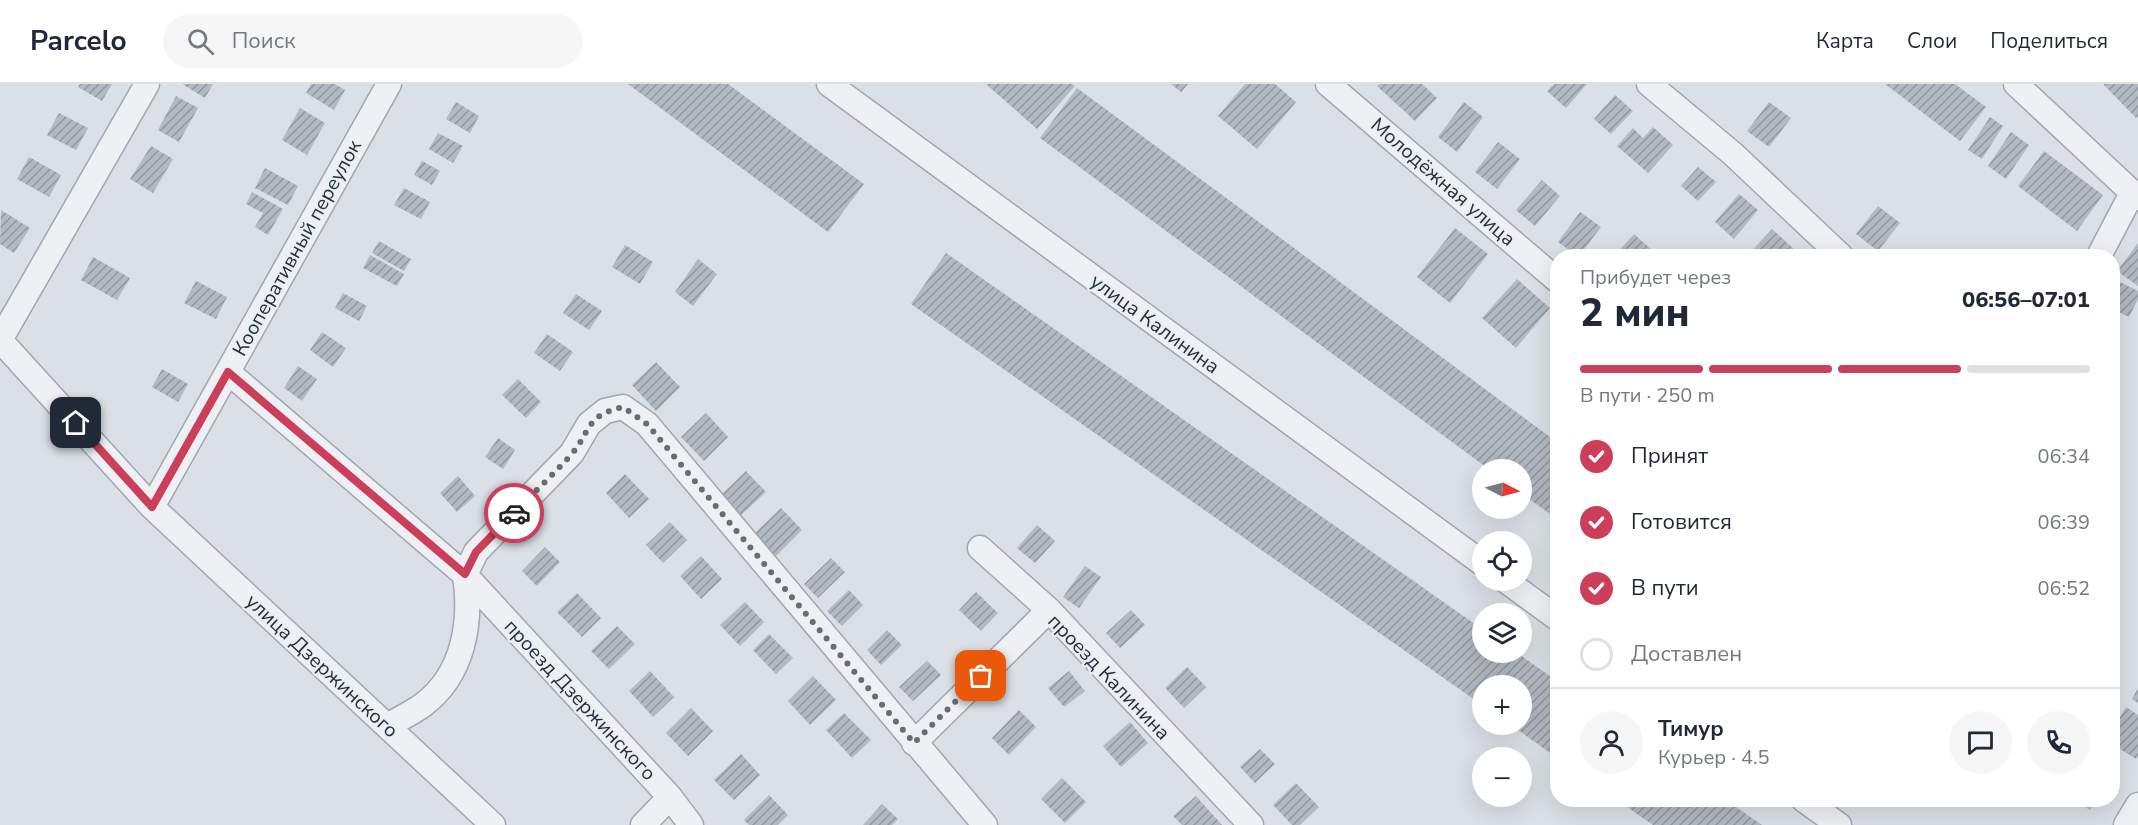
<!DOCTYPE html>
<html lang="ru">
<head>
<meta charset="utf-8">
<style>
	:root { --surface:#fff; --page:#f6f6f7; --text:#1f2937; --muted:#747a83; --line:#e0e1e3; --accent:#cc3f5b }
	body { margin:0; font-family:"Nunito Sans",sans-serif; background:var(--page); color:var(--text); height:100vh; display:flex; flex-direction:column; font-size:22px; white-space:nowrap }
	* { box-sizing:border-box; margin:0 }
	p { font-size:20px; color:var(--muted) }
	.icon { flex:none; width:33px; height:33px; fill:none; stroke:currentColor; stroke-width:2; stroke-linecap:round; stroke-linejoin:round }
	.map { position:relative; flex:1; overflow:hidden }
	.panel { position:absolute; left:1550px; top:165px; width:570px; height:558px; display:flex; flex-direction:column; background:var(--surface); border-radius:24px; box-shadow:0 6px 24px #0002 }
	.panel>* { flex:none }
	.needle { width:39px; rotate:96deg }
	.controls { position:absolute; left:1472px; top:375px; display:grid; gap:12px }
	.controls a { display:grid; place-items:center; width:60px; height:60px; border-radius:50%; background:var(--surface); box-shadow:0 6px 24px #0002; font-size:30px }
	.pin { position:absolute; display:grid; place-items:center; width:51px; height:51px; color:#fff; margin:-26px; border-radius:12px; box-shadow:0 3px 9px #0006 }
	.courier { position:absolute; display:grid; place-items:center; width:60px; height:60px; margin:-30px; border:4px solid #cc3f5b; border-radius:50%; background:#fff; color:#222; box-shadow:0 2px 8px #0007 }
	.headline em { font-style:normal; font-weight:800 }
	.headline div { display:flex; flex-direction:column-reverse }
	.headline { display:flex; align-items:center; justify-content:space-between; height:102px; padding:0 30px }
	h1 { font-size:39px; font-weight:800; line-height:45px }
	.bar { display:grid; grid-template-columns:repeat(4,1fr); gap:9px 6px; align-content:center; height:72px; padding:0 30px }
	.bar i { height:8px; border-radius:4px; background:var(--line) }
	.bar .active { background:var(--accent) }
	.bar p { grid-column:span 4 }
	.line { display:flex; align-items:center; gap:15px; padding:0 30px; border-top:2px solid var(--line) }
	.line div { flex:1 }
	.round { display:grid; place-items:center; flex:none; width:63px; height:63px; border-radius:32px; background:var(--page) }
	ol { padding:0 30px; list-style:none }
	li { display:flex; align-items:center; gap:18px; height:66px }
	li p { margin-inline-start:auto }
	li .icon { padding:6px; border-radius:50%; background:var(--accent); color:#fff; stroke-width:4 }
	li:last-child { color:var(--muted) }
	li i { width:33px; height:33px; border:3px solid var(--line); border-radius:50% }
	header { display:flex; align-items:center; gap:36px; box-sizing:border-box; height:84px; padding:0 30px; background:var(--surface); border-bottom:2px solid var(--line) }
	header strong { font-size:28px }
	nav { display:flex; gap:33px; margin-inline-start:auto; font-size:21px }
	.search { width:420px; height:54px; background:var(--page); display:flex; align-items:center; gap:15px; box-sizing:border-box; padding:0 21px; border-radius:33px; color:var(--muted); font-size:22px }
	.map>svg:first-child { display:block }
</style>
</head>
<body>
<header>
<strong>Parcelo</strong>
<div class="search"><svg class="icon" aria-label="search" viewBox="0 0 24 24"><circle cx="10" cy="10" r="6"/><path d="M15 15l6 6"/></svg>Поиск</div>
<nav><a>Карта</a><a>Слои</a><a>Поделиться</a></nav>
</header>
<div class="map">
<svg width="2138" height="741" viewBox="0 0 2138 741">
	<defs>
		<pattern id="building-hatch" width="6" height="6" patternUnits="userSpaceOnUse" patternTransform="scale(1.5)"><rect width="6" height="6" fill="#b3b9c2"/><path d="M-1 1l2-2M0 6l6-6M5 7l2-2" fill="none" stroke="#91979f"/></pattern>
	</defs>
	<rect width="100%" height="100%" fill="#dbe0e6"/>
	<path fill="url(#building-hatch)" d="M80 0H112L102 17 78 3Z
		M182 0H213L205 14Z
		M311 0H335L345 6 334 26 306 9Z
		M628 0H728L864 100 828 148Z
		M986 0H1072L1075 2 1037 45Z
		M1171 0H1188L1181 8Z
		M1245 0H1275L1296 18 1257 65 1218 32Z
		M1380 0H1422L1437 14 1415 37 1377 2Z
		M1554 0H1587L1566 24 1547 7Z
		M1885 0H1955L1986 23 1960 57Z
		M2103 0H2138V32L2136 34Z
		M1077 4 1557 358V435L1521 409V386H1490L1040 54Z
		M1615 11 1633 27 1611 50 1594 35Z
		M176 12 198 24 179 58 158 46Z
		M456 18 479 32 470 49 446 35Z
		M1464 18 1483 33 1457 68 1438 53Z
		M1769 18 1791 34 1769 63 1747 47Z
		M300 24 325 39 307 71 282 56Z
		M59 29 88 44 76 66 47 51Z
		M1990 33 2003 42 1982 75 1968 66Z
		M1653 43 1673 61 1648 89 1617 62 1633 44 1643 54Z
		M2011 48 2029 61 2006 95 1988 82Z
		M438 49 463 62 453 79 429 65Z
		M1498 58 1520 75 1497 105 1475 88Z
		M151 62 173 75 153 109 130 95Z
		M2044 67 2103 111 2077 147 2018 102Z
		M29 73 61 91 49 113 17 95Z
		M422 77 440 87 432 101 414 91Z
		M1698 83 1716 98 1698 117 1681 102Z
		M265 84 298 102 288 121 255 104Z
		M1542 96 1560 112 1535 142 1516 126Z
		M404 104 430 118 421 135 394 121Z
		M252 108 283 125 268 151 255 143 263 129 246 120Z
		M1739 110 1758 126 1734 155 1715 138Z
		M1878 122 1900 139 1878 167 1856 150Z
		M1 126 30 144 14 169 0 160Z
		M1580 128 1601 143 1579 172H1577L1558 158Z
		M1455 144 1488 170 1450 219 1417 193Z
		M1772 145 1794 165 1787 172H1750L1748 171Z
		M1634 150 1654 168 1650 172H1614Z
		M379 157 411 175 404 187 372 169Z
		M2138 159V202L2117 187Z
		M625 161 653 178 640 200 612 183Z
		M946 169 1482 545V568H1516L1557 597V674L1510 640H1521V602H1482V621L911 220Z
		M370 171 404 190 397 202 363 184Z
		M93 173 130 194 117 216 81 196Z
		M698 175 717 190 693 222 675 208Z
		M2112 194 2138 207V215L2129 233 2112 225Z
		M1517 195 1550 224 1516 264 1482 234Z
		M196 197 227 213 216 235 184 219Z
		M343 209 367 222 359 237 335 224Z
		M576 210 602 227 589 246 563 229Z
		M322 248 346 264 333 283 310 266Z
		M547 250 573 268 560 287 534 269Z
		M656 278 680 303 656 327 632 301Z
		M298 282 317 295 302 317 284 304Z
		M162 285 188 300 178 318 152 303Z
		M518 295 541 318 526 334 502 311Z
		M706 329 728 353 704 377 681 353Z
		M498 354 515 366 503 385 485 373Z
		M746 387 766 408 740 432 720 412Z
		M625 390 649 415 629 434 606 409Z
		M458 392 475 412 457 428 440 409Z
		M781 424 802 446 776 472 754 450Z
		M670 438 687 456 663 479 646 461Z
		M1037 441 1055 457 1035 479 1017 464Z
		M545 463 560 478 537 502 522 487Z
		M701 472 722 495 701 515 680 492Z
		M831 474 845 488 818 514 804 500Z
		M1085 482 1101 493 1079 524 1063 513Z
		M849 506 863 521 842 542 827 527Z
		M976 508 998 529 981 547 959 526Z
		M577 509 601 534 582 553 557 528Z
		M745 518 764 538 740 562 720 541Z
		M1131 526 1145 541 1120 564 1106 549Z
		M617 542 635 560 609 585 591 567Z
		M887 546 902 561 881 581 867 566Z
		M769 550 793 574 776 590 753 566Z
		M927 577 941 591 913 617 899 603Z
		M1187 583 1206 603 1184 624 1165 604Z
		M650 587 674 613 653 633 629 607Z
		M1069 587 1085 607 1064 623 1048 604Z
		M813 592 836 616 810 641 788 617Z
		M2138 604V619L2132 615Z
		M2126 623 2138 631V672L2136 675 2112 660V646Z
		M691 624 713 647 688 672 666 649Z
		M1019 626 1036 643 1009 671 992 654Z
		M844 629 871 656 852 674 826 646Z
		M1130 638 1148 659 1121 683 1103 662Z
		M1260 665 1275 680 1255 699 1240 683Z
		M741 670 760 691 734 716 714 696Z
		M1062 694 1086 718 1065 739 1041 715Z
		M1296 699 1319 723 1300 741H1292L1273 721Z
		M769 711 788 731 778 741H749L744 736Z
		M1196 712 1222 741H1182L1173 732Z
		M1617 716H1726L1762 741H1653Z
		M2073 716H2096L2090 726Z
		M882 720 898 735 892 741H863Z"/>
	<g fill="none" stroke-linecap="round" stroke-linejoin="round">
		<defs>
			<path id="minor" d="M829 0 1482 479
				M1328 0 1557 196
				M1649 0 1733 70 1841 172
				M2016 0 2138 114
				M2099 172 2132 109
				M0 256 152 423 493 741
				M0 256 147 0
				M228 288 465 491 476 468 572 369 589 340 605 327 623 323 647 340 985 741
				M152 423 389 0
				M980 464 1049 526
				M465 491 670 713 643 741
				M1505 496 1557 534
				M387 642C399 635 412 629 423 621 464 590 472 538 465 491
				M914 659 1049 526 1251 741
				M670 713 691 741
				M1804 716 1839 741
				M2126 741 2138 721"/>
		</defs>
		<use href="#minor" stroke="#a1a7af" stroke-width="27"/>
		<use href="#minor" stroke="#eef0f4" stroke-width="24"/>
	</g>
	<g fill="none" stroke-linecap="round" stroke-linejoin="round">
		<path stroke="#656d77" stroke-width="6" stroke-dasharray="0 10.8" d="M514 429C532 410 552 392 570 372 592 347 584 332 623 323L647 340 914 659 981 592"/>
		<path stroke="#cc3f5b" stroke-width="8" d="M76 339 152 423 228 288 465 490 476 468 514 429"/>
	</g>
	<g text-anchor="middle" dominant-baseline="central" stroke-width="4.5" stroke-linejoin="round" paint-order="stroke">
		<g font-size="20" fill="#262f3b" stroke="#eaeff4">
			<text transform="translate(1443 98) rotate(41)">Молодёжная улица</text>
			<text transform="translate(297 164) rotate(-61)">Кооперативный переулок</text>
			<text transform="translate(1155 240) rotate(36)">улица Калинина</text>
			<text transform="translate(322 582) rotate(43)">улица Дзержинского</text>
			<text transform="translate(1109 593) rotate(46)">проезд Калинина</text>
			<text transform="translate(580 616) rotate(47)">проезд Дзержинского</text>
		</g>
	</g>
</svg>
<div class="controls">
<a><svg class="needle" viewBox="-14 -14 28 28"><path d="M0-13l5 13h-10z" fill="#e53935"/><path d="M0 13l5-13h-10z" fill="#747a83"/></svg></a>
<a><svg class="icon" aria-label="locate" viewBox="0 0 24 24"><circle cx="12" cy="12" r="6"/><path d="M12 2v4M12 18v4M2 12h4M18 12h4"/></svg></a>
<a><svg class="icon" aria-label="layers" viewBox="0 0 24 24"><path d="M12 4l9 5-9 5-9-5zM3 14l9 5 9-5"/></svg></a>
<a>+</a>
<a>−</a>
</div>
<div class="pin" style="left:981px;top:592px;background:#ea580c"><svg class="icon" aria-label="bag" viewBox="0 0 24 24"><path d="M5 8h14l-1 12H6zM9 8a3 3 0 0 1 6 0"/></svg></div>
<div class="pin" style="left:76px;top:339px;background:#1f2937"><svg class="icon" aria-label="home" viewBox="0 0 24 24"><path d="M3 11l9-7 9 7M6 9v11h12V9"/></svg></div>
<div class="courier" style="left:514px;top:429px"><svg class="icon" aria-label="car" viewBox="0 0 24 24"><path d="M5 17H2v-5l4-1 3-4h7l3 4 3 1v5h-3M9 17h6M6 11h13"/><circle cx="7" cy="17" r="2"/><circle cx="17" cy="17" r="2"/></svg></div>
<section class="panel">
<div class="headline"><div><h1>2 мин</h1><p>Прибудет через</p></div><em>06:56–07:01</em></div>
<div class="bar"><i class="active"></i><i class="active"></i><i class="active"></i><i></i><p>В пути · 250 m</p></div>
<ol>
<li><svg class="icon" aria-label="check" viewBox="0 0 24 24"><path d="M5 12l5 5 9-10"/></svg>Принят<p>06:34</p></li>
<li><svg class="icon" aria-label="check" viewBox="0 0 24 24"><path d="M5 12l5 5 9-10"/></svg>Готовится<p>06:39</p></li>
<li><svg class="icon" aria-label="check" viewBox="0 0 24 24"><path d="M5 12l5 5 9-10"/></svg>В пути<p>06:52</p></li>
<li><i></i>Доставлен</li>
</ol>
<div class="line" style="height:108px"><a class="round"><svg class="icon" aria-label="person" viewBox="0 0 24 24"><circle cx="12" cy="8" r="4"/><path d="M4 21q1-7 8-7t8 7"/></svg></a><div><b>Тимур</b><p>Курьер · 4.5</p></div><a class="round"><svg class="icon" aria-label="chat" viewBox="0 0 24 24"><path d="M4 5h16v11H9l-5 4z"/></svg></a><a class="round"><svg class="icon" aria-label="phone" viewBox="0 0 24 24"><path d="M5 4h4l2 5-3 2q2 4 5 5l2-3 5 2v4C11 20 4 13 5 4z"/></svg></a></div>
</section>
</div>
</body>
</html>
